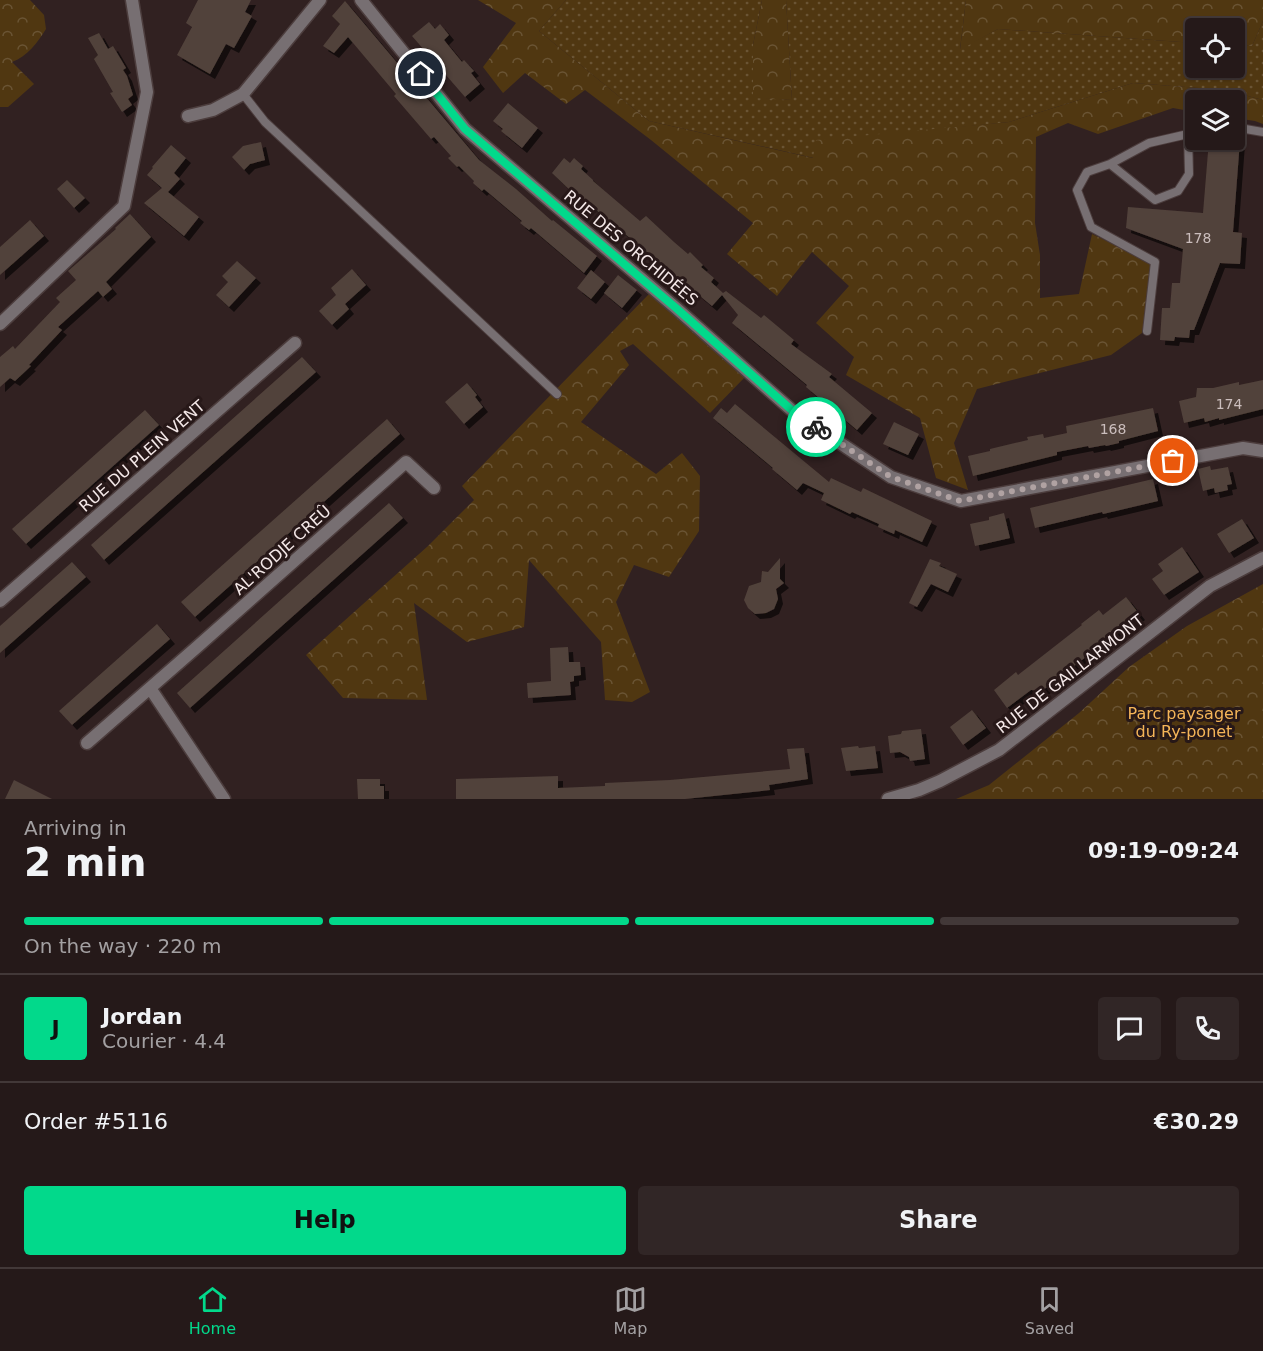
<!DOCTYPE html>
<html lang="en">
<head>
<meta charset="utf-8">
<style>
	:root { --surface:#251919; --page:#312626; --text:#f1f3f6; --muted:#a3a0a2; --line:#423838; --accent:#02d98b }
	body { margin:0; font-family:"DejaVu Sans",sans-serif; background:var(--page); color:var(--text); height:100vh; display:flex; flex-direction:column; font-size:22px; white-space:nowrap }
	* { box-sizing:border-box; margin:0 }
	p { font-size:20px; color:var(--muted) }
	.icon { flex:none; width:33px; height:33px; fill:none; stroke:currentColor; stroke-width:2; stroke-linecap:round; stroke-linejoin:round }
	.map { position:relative; height:799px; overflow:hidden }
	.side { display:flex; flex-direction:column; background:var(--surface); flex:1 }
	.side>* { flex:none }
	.buttons { position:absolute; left:1185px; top:18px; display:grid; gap:12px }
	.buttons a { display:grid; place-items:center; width:60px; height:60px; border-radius:6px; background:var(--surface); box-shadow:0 2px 4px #0004,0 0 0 2px var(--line); font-size:30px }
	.pin { position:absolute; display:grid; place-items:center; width:51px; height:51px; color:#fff; margin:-26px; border:3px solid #fff; border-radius:50%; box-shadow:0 2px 6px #0007 }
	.courier { position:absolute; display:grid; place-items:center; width:60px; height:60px; margin:-30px; border:4px solid #02d98b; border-radius:50%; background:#fff; color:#222; box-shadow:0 2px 8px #0007 }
	.head em { font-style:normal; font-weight:800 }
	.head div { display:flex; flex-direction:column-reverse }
	.head { display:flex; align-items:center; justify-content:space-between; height:102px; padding:0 24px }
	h1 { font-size:39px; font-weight:800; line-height:45px }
	.bar { display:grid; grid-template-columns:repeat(4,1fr); gap:9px 6px; align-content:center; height:72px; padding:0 24px }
	.bar i { height:8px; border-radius:4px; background:var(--line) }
	.bar .selected { background:var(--accent) }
	.bar p { grid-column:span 4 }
	.line { display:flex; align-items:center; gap:15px; padding:0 24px; border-top:2px solid var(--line) }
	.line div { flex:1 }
	.round { display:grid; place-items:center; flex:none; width:63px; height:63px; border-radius:6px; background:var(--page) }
	.action { display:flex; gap:12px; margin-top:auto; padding:12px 24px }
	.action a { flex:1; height:69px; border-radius:6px; background:var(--accent); color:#111; font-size:24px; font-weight:800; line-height:69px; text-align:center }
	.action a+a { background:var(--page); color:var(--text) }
	.tabs { display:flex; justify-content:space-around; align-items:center; height:84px; border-top:2px solid var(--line); background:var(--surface); font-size:16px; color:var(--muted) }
	.tabs a { display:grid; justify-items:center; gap:3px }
	.tabs .selected { color:var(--accent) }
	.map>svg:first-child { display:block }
</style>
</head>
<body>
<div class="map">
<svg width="1263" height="799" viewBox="0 0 1263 799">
	<defs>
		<pattern id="grass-dots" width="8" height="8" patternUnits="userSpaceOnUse" patternTransform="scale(1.5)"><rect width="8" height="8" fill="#503711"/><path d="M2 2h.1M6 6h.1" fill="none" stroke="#6a5434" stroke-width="1.8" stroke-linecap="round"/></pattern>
		<pattern id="forest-crowns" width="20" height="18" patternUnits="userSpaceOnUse" patternTransform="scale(1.5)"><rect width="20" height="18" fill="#503711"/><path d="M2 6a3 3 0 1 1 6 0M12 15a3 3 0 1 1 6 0" fill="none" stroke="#6a5434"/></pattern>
		<filter id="shadow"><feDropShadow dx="5" dy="5" stdDeviation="0" flood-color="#0009"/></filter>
	</defs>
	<rect width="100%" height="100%" fill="#312121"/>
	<path fill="url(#grass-dots)" d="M566 0H762L753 45V97L792 100 786 0H966L960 49 998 29 1195 43 1196 68H1234L1235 45 1252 46 1263 21V100L1225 90 1133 83 1009 122 894 134 814 158 649 121 539 31Z"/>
	<path fill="url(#forest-crowns)" d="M0 0H30L44 15 46 29C37 43 28 56 12 62L34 84 8 107H0Z
		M478 0H566L539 31 649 121 813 158 816 140 1009 122 1133 83 1225 90 1263 100V124L1255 121 1235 118 1234 100H1196L1195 112 1173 108 1098 134 1068 123 1036 137 1035 223 1040 255V298L1079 294 1092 234 1154 264 1142 333 1111 355 977 389 954 443 968 490 936 478 920 418 846 375 854 357 816 323 849 286 812 252 777 296 727 254 753 223 651 140 585 90 566 104 525 73 503 93 483 67 516 23Z
		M762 0H786L792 100 753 98V45Z
		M966 0H1263V21L1252 46 1235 45 1234 28H1196L1195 43 998 29 960 50Z
		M649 294 745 377 710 413 633 344 620 351 629 365 581 422 656 474 682 453 700 476 699 531 669 577 634 565 616 602 650 692 632 702 605 700 601 642 529 560 524 627 467 642 414 603 427 700 343 698 306 655 428 546 474 500 462 486Z
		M1263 584V799H956L989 785 1079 713 1129 667 1187 626Z"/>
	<path fill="#51423b" filter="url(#shadow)" d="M198 0H251L245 12 252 16 234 48 226 44 210 74 177 55 192 27 186 23Z
		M345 1 479 160 516 189 552 221 553 220 597 256 584 273 531 228 529 230 520 223 522 221 484 189 482 191 473 183 474 181 459 166 457 167 448 158 451 156 434 137 431 139 394 96 396 94 348 37 334 53 323 46 340 24 332 16Z
		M429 22 435 29 440 24 449 35 444 40 462 62 464 60 474 71 471 73 480 84 465 97 412 36Z
		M99 33 108 49 113 46 126 68 123 70 127 76 133 95 128 99 132 105 122 112 110 93 113 92 94 59 98 55 88 38Z
		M508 103 538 128 522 148 501 131 503 129 493 121Z
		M1209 140H1240L1233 232 1242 233 1240 264 1220 263 1194 330H1190L1189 338 1175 337 1174 341 1160 340 1162 308H1170L1172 283H1180L1183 249 1126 228 1128 207 1203 213Z
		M261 142 265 160 250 164 244 170 232 157 243 146Z
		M171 145 186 158 174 173 180 179 168 192 199 217 184 236 144 203 162 188 147 175 153 168 152 167Z
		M564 158 570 163 574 158 583 166 581 169 593 180V181L640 221 646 216 674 242 688 254 690 252 703 265 701 267 714 278 711 282 723 293 726 291 761 318 764 315 794 340 791 344 832 374 829 377 872 413 857 430 806 387 807 385 732 323 738 315 722 295 712 306 584 200 575 192 573 193 552 173Z
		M67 180 85 198 74 208 57 189Z
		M130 214 151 237 106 282 112 289 103 297 98 291 58 327 62 330 29 365 31 366 15 381 10 378 0 387V357L13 346 15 349 60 302 56 298 76 280 68 271 116 229 115 228Z
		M30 220 44 236 0 275V247Z
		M237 261 256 278 229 307 216 295 228 282 222 276Z
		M352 269 366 285 345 304 349 309 332 325 319 311 336 295 331 288Z
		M591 270 605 282 591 299 577 288Z
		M618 275 637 290 622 308 604 293Z
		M302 357 316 372 104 560 91 545Z
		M1263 380V409L1219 420V418L1205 422 1204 418 1184 423 1179 401 1196 397 1197 388H1213L1239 382V385Z
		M467 383 477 395 475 397 483 407 464 424 445 402Z
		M735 404 829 482 831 478 861 492 863 488 932 521 922 542 895 530 894 534 878 527 879 524 852 512 850 514 821 500 824 493 803 483 797 490 772 469 773 468 713 418 721 408 727 413Z
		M1153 408 1158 431 1119 441V443L1106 446 1105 445 1089 448 1088 446 1057 452V455L973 476 968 456 990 451V449L1028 440 1027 437 1043 434 1044 438 1067 433 1066 426Z
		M145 410 159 425 26 544 12 529Z
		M387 419 400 434 195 617 181 602Z
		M894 422 919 434 908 455 883 444Z
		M1210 466 1211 470 1228 467 1232 484 1227 485 1228 490 1215 493 1214 488 1203 491 1198 469Z
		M1153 479 1158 501 1103 514 1102 512 1035 528 1030 508Z
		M389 503 403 518 190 708 177 693Z
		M1004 513 1010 538 975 546 970 524 989 520V517Z
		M1242 519 1254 538 1229 553 1217 534Z
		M1182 547 1199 572 1164 595 1152 579 1163 571 1158 564Z
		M780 558V579L784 583 776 589 778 599 774 609 766 613 755 614 748 608 744 600 749 586 761 582 762 571 768 572Z
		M930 559 941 563 939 566 957 574 948 592 931 584 917 607 909 603Z
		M72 562 86 577 0 653V626Z
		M1126 597 1140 615 1042 691 1031 690 1007 708 994 690 1016 672 1018 675 1082 625 1081 624 1099 610 1103 615Z
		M157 624 170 639 72 725 59 711Z
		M568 647 569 662H580L581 675 574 676V681L570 682 571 695 528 698 527 683 551 681 550 648Z
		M972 710 986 728 963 745 950 727Z
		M921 729 925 759 910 761 909 757 900 752 890 753 888 736 901 734 902 731Z
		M858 746 859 748 875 746 878 768 846 771 841 748Z
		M804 748 808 779 769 785 770 790 685 799H456V779L558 776V788L605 786V783L670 780 790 769 787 749Z
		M357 779H380V786H384V799H358Z
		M14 780 52 799H5Z"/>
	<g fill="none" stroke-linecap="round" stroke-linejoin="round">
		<defs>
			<path id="lane" d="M243 94 265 122 557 394
				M1234 127 1263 132
				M1188 134 1189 174 1178 191 1155 200 1110 164 1149 143Z
				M1110 164 1087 172 1077 190 1091 227 1155 262 1147 331"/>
			<path id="street" d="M361 0 465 129 676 308 795 413 891 477 961 501 1243 448 1263 451
				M188 116 213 110 243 94 320 0
				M0 324 124 206 147 92 132 0
				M0 601 295 343
				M150 688 224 799
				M87 743 197 647 406 462 434 488
				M888 799 919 790 940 781 999 750 1210 586 1263 558"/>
		</defs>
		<use href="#lane" stroke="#4c3d3d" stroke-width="10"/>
		<use href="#street" stroke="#4c3d3d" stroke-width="15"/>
		<use href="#lane" stroke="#776f72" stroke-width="8"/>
		<use href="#street" stroke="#776f72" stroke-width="12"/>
	</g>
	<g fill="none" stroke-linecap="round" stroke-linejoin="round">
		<path stroke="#b0a2a2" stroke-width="6" stroke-dasharray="0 10.8" d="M816 427 891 477 960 501 1173 461"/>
		<path stroke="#02d98b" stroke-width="8" d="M421 74 465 129 676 308 795 413 816 427"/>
	</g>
	<g text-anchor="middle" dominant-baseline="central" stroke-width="6" stroke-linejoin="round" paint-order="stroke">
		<g font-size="14" fill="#cbbebd">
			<text x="1198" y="238">178</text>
			<text x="1229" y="404">174</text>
			<text x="1113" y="429">168</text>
		</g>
		<g font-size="16" fill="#f4e8e8" stroke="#271818">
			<text transform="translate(631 248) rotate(40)">RUE DES ORCHIDÉES</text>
			<text transform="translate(142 456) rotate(-41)">RUE DU PLEIN VENT</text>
			<text transform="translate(282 550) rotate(-42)">AL'RODJE CREÛ</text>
			<text transform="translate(1070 674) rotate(-38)">RUE DE GAILLARMONT</text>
		</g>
		<g font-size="16" fill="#f5b558" stroke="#271818">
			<text x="1184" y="713">Parc paysager<tspan x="1184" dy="18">du Ry-ponet</tspan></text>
		</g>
	</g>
</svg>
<div class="buttons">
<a><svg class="icon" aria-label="locate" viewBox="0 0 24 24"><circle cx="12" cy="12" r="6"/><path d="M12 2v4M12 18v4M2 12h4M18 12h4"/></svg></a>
<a><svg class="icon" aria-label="layers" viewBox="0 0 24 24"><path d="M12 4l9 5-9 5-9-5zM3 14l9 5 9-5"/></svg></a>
</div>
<div class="pin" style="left:1173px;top:461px;background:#ea580c"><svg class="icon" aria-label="bag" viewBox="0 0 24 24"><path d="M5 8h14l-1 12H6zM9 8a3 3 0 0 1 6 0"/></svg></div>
<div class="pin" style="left:421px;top:74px;background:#1f2937"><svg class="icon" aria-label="home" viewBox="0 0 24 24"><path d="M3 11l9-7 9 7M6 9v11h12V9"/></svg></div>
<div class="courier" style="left:816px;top:427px"><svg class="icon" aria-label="bike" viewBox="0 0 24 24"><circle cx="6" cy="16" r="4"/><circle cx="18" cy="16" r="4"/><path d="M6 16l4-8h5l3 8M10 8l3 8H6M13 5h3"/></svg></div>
</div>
<section class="side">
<div class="head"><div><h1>2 min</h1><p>Arriving in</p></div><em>09:19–09:24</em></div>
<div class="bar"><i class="selected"></i><i class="selected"></i><i class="selected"></i><i></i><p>On the way · 220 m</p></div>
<div class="line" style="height:108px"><b class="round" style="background:var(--accent);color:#111">J</b><div><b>Jordan</b><p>Courier · 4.4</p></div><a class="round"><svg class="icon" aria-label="chat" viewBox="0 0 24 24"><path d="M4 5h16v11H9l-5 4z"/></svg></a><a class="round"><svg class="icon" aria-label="phone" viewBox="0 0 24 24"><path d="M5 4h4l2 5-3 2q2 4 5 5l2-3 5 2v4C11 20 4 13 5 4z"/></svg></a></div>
<div class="line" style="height:78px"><div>Order #5116</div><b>€30.29</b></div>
<div class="action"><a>Help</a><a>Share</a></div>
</section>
<nav class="tabs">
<a class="selected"><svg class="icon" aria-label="home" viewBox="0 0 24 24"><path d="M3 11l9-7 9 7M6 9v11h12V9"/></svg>Home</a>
<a><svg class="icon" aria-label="map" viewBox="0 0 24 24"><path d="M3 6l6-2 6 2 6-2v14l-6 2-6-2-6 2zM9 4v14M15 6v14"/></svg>Map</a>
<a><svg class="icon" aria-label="saved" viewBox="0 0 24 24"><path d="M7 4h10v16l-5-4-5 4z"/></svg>Saved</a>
</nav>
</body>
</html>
